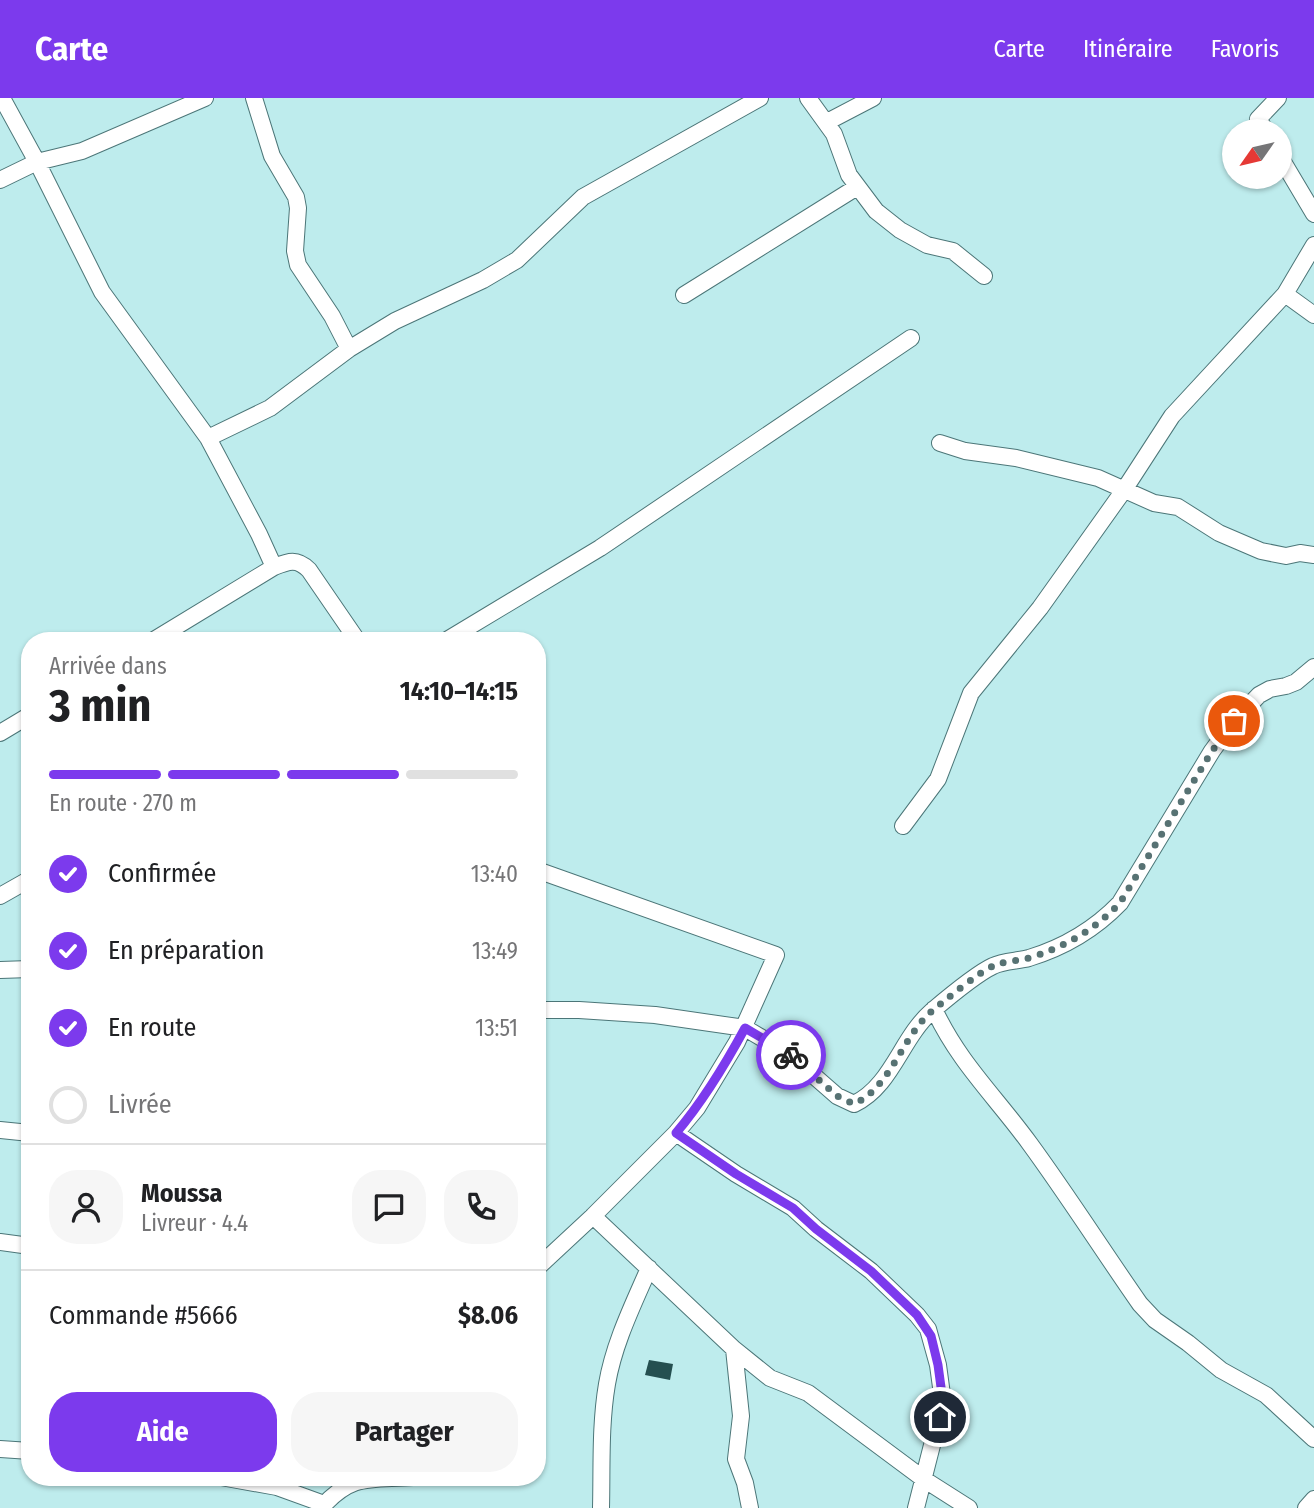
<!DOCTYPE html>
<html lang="fr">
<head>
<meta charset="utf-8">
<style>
	:root { --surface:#fff; --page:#f6f6f6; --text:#202124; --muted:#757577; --line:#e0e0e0; --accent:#7c3aed }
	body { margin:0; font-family:"Fira Sans Condensed",sans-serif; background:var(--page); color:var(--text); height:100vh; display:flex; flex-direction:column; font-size:26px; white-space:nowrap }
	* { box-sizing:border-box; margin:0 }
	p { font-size:23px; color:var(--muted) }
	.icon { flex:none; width:38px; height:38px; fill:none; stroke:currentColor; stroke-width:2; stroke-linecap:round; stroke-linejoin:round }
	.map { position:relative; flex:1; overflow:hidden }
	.drawer { position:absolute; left:21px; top:534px; width:525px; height:854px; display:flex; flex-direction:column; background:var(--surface); border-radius:28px; box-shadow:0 2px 5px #0004 }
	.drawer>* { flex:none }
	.needle { width:46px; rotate:236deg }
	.controls { position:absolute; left:1222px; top:21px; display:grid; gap:14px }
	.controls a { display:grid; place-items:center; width:70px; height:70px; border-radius:50%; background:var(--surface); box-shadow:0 2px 5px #0004; font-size:35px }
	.pin { position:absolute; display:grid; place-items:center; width:60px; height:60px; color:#fff; margin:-30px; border:4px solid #fff; border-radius:50%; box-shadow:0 2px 7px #0007 }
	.courier { position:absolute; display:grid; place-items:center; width:70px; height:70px; margin:-35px; border:5px solid #7c3aed; border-radius:50%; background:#fff; color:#222; box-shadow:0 2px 9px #0007 }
	.headline em { font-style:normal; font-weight:700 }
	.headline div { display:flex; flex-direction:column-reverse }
	.headline { display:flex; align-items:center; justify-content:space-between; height:119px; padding:0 28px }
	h1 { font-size:46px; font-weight:700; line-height:52px }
	.bar { display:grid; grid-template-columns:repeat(4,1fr); gap:10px 7px; align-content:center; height:84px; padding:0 28px }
	.bar i { height:9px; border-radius:5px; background:var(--line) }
	.bar .selected { background:var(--accent) }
	.bar p { grid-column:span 4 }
	.line { display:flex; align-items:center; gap:18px; padding:0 28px; border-top:2px solid var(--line) }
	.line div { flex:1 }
	.round { display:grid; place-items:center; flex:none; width:74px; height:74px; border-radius:28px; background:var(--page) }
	ol { padding:0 28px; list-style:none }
	li { display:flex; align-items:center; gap:21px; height:77px }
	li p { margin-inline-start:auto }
	li .icon { padding:7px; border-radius:50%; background:var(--accent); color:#fff; stroke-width:4 }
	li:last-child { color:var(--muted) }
	li i { width:38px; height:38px; border:4px solid var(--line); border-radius:50% }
	.action { display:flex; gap:14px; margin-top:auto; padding:14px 28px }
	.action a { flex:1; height:80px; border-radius:28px; background:var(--accent); color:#fff; font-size:28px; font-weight:700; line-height:80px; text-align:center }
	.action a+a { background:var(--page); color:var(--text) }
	header { display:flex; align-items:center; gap:42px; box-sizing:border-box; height:98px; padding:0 35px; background:var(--accent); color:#fff }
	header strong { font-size:33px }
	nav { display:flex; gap:38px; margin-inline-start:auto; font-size:24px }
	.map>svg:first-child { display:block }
</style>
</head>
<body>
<header>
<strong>Carte</strong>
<nav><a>Carte</a><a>Itinéraire</a><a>Favoris</a></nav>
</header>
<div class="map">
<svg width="1314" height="1410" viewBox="0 0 1314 1410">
	<rect width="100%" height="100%" fill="#beeced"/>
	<path fill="#254f50" d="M649 1262 673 1266 670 1282 645 1277Z"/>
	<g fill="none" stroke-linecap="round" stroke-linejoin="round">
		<defs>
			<path id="street" d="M2 0 37 64 102 194 208 340 259 436 274 469
				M254 0 272 58 296 99 298 110 295 153 298 167 332 218 349 251
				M808 0 834 36 849 77 876 113 900 132 927 147 953 153 984 178
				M827 24 873 0
				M1266 33 1258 21 1278 0
				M1279 57 1314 116
				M0 82 37 64 82 53 205 0
				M1285 196 1314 217
				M684 197 857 89
				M208 340 270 310 349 251 395 223 483 182 517 162 583 99 760 0
				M940 345 965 353 1016 360 1098 380 1154 405 1178 409 1219 435 1261 453 1286 458 1300 455 1314 457
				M154 542 274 469C289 463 297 460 309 472L357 542
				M447 542 600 450 911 240
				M0 635 30 617
				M903 728 938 681 971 595 1040 510 1124 392 1172 318 1285 196 1314 147
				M537 772 776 857 737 944 697 1010 676 1035 593 1118 537 1170
				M0 798 30 781
				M0 872 30 871
				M934 911C959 965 996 999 1030 1046 1068 1098 1103 1153 1140 1206L1155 1222 1188 1245 1221 1272 1266 1297 1314 1341
				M537 912H579L655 917 745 930 789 956 837 998 854 1006C892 988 901 940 932 913 945 902 978 875 993 868 1003 863 1018 863 1029 860 1065 849 1094 832 1120 805L1212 653 1234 623 1259 597 1270 591 1286 588 1296 584 1314 569
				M0 1032 30 1035
				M676 1035 736 1076 793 1110 816 1131 871 1173 917 1217 928 1231 938 1267 943 1304 916 1410
				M593 1118 734 1251 770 1280 808 1295 925 1382 969 1410
				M0 1144 30 1148
				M734 1251 741 1318 736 1361 745 1385 750 1410
				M0 1351 30 1353
				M221 1379 277 1389 324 1406
				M321 1410C352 1375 370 1382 413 1379
				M601 1410C602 1369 600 1327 607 1286 614 1245 633 1207 649 1170
				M1306 1410 1314 1401"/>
		</defs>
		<use href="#street" stroke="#4c7678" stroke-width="18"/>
		<use href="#street" stroke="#fff" stroke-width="16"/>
	</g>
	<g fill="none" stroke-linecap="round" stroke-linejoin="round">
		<path stroke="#577273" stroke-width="7" stroke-dasharray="0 12.6" d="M791 957 837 998 854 1006C892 988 901 940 932 913 947 901 976 876 993 868 1003 863 1018 863 1029 860 1065 849 1094 832 1120 805L1212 653 1234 623"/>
		<path stroke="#7c3aed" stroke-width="9" d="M791 957 745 930C725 967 704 1002 676 1035L736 1076 793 1110 816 1131 871 1173 917 1217 931 1238 938 1267 943 1304 940 1319"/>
	</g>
</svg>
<div class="controls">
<a><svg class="needle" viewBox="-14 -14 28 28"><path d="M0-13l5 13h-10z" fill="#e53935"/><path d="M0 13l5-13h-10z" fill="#757577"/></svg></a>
</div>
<div class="pin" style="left:1234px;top:623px;background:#ea580c"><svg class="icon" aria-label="bag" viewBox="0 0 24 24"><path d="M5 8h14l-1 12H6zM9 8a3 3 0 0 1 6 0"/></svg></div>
<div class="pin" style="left:940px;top:1319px;background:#1f2937"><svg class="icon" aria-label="home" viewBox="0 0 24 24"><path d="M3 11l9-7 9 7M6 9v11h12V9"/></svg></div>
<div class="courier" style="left:791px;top:957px"><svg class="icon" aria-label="bike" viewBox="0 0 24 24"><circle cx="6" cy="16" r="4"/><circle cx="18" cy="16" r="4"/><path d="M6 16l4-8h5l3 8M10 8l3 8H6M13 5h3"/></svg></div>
<section class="drawer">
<div class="headline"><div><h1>3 min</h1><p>Arrivée dans</p></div><em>14:10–14:15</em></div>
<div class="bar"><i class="selected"></i><i class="selected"></i><i class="selected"></i><i></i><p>En route · 270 m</p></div>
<ol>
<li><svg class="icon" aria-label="check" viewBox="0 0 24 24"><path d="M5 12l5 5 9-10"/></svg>Confirmée<p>13:40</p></li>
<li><svg class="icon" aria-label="check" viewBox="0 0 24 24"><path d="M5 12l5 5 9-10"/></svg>En préparation<p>13:49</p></li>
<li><svg class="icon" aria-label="check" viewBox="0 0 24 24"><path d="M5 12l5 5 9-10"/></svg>En route<p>13:51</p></li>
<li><i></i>Livrée</li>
</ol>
<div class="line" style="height:126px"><a class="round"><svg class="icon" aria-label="person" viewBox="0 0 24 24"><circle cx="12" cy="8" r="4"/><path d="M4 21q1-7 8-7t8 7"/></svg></a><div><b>Moussa</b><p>Livreur · 4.4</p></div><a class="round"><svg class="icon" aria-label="chat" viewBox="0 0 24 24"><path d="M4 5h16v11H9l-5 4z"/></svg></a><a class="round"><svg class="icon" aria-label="phone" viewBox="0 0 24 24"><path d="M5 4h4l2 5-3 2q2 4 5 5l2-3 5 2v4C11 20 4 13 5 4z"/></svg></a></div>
<div class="line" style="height:91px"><div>Commande #5666</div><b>$8.06</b></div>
<div class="action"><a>Aide</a><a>Partager</a></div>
</section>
</div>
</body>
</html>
